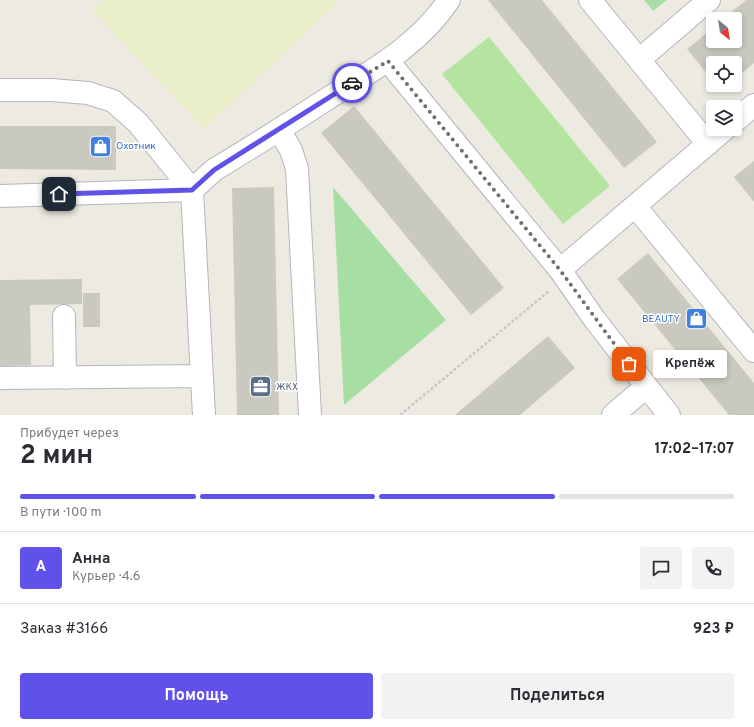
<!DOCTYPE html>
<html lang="ru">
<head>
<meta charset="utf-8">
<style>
	:root { --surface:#fff; --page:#f2f2f3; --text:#2b2b33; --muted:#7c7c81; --line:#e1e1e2; --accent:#6052e9 }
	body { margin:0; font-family:Overpass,sans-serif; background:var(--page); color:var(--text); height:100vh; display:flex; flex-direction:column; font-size:15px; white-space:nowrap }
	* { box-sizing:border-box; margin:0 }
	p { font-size:13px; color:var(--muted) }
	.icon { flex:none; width:22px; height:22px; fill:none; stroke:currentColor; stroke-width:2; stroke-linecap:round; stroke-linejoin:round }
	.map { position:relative; height:415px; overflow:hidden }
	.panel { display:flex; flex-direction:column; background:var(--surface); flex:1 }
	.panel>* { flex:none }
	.needle { width:26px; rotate:150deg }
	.controls { position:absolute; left:706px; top:12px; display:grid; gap:8px }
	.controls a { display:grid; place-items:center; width:36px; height:36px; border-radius:4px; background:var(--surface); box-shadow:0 2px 6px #0003; font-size:20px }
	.pin { position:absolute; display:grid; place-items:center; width:34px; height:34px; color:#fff; margin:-17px; border-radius:8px; box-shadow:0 2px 6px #0006 }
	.courier { position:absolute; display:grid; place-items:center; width:40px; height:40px; margin:-20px; border:3px solid #6052e9; border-radius:50%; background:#fff; color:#222; box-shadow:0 1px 5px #0007 }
	.bubble { position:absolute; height:28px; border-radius:4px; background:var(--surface); box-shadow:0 2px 6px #0003; font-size:13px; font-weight:700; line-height:28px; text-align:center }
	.headline em { font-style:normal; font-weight:700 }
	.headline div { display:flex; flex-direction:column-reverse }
	.headline { display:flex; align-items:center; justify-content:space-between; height:68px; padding:0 20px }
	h1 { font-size:26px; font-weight:700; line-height:30px }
	.bar { display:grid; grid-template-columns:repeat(4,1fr); gap:6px 4px; align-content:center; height:48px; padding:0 20px }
	.bar i { height:5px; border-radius:3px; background:var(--line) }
	.bar .active { background:var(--accent) }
	.bar p { grid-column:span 4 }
	.line { display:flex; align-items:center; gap:10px; padding:0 20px; border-top:1px solid var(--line) }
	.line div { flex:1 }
	.round { display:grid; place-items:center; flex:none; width:42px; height:42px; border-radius:4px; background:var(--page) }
	.action { display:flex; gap:8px; margin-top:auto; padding:8px 20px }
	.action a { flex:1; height:46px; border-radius:4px; background:var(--accent); color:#fff; font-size:16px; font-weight:700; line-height:46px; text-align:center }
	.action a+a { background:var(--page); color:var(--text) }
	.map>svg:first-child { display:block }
</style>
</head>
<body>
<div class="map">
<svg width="754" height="415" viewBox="0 0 754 415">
	<rect width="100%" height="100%" fill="#edebe1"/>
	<path fill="#a7dea3" d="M644 0H667L653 11Z
		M333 187 446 320 344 405Z"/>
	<path fill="#e9eec8" d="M103 0H337L339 1 204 129 92 10Z"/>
	<path fill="#b4e4a0" d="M489 37 610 186 563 224 442 74Z"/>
	<path fill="#c9c9bf" d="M488 0H542L657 142 624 168Z
		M746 0H754V63L735 79V63H713V81L687 49 713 28V41H735V19H723Z
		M716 85H728L721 91Z
		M354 106 504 288 471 315 321 133Z
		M0 126H116V170L0 169Z
		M754 161V202L734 177Z
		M274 187 279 415H237L232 188Z
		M648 253 754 383V415H729L617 279Z
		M82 279V304L30 305 31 365 0 366V280Z
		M83 293H100V327H83Z
		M548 336 575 368 520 415H455Z"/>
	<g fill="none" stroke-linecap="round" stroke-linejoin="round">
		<defs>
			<path id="minor" d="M590 0 708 144
				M639 60 709 0
				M388 61 560 270 595 320 669 415
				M0 90H51L88 93 113 101 138 123 192 190 204 415
				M735 121 754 105
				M279 130 291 150 297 169 310 415
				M0 196 192 190 214 170C252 147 290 123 327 99 372 71 419 45 449 0
				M635 206 754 351
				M560 270 725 129
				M64 316 65 378
				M0 378 202 376
				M613 415 646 387"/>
		</defs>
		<use href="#minor" stroke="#b5b4bf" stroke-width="24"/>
		<path stroke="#c8c8c8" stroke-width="2.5" stroke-dasharray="3 2" stroke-linecap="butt" d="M400 415 549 291"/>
		<use href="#minor" stroke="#fff" stroke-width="22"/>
	</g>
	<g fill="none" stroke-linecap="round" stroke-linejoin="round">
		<path stroke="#70706c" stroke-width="4" stroke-dasharray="0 7.2" d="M352 83 388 61 560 270 629 364"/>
		<path stroke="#6052e9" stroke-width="5" d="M59 194 192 190 214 170 352 83"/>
	</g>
	<defs>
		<symbol id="shop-square" viewBox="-11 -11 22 22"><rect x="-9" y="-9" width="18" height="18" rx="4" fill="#3f7fe0" stroke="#fff"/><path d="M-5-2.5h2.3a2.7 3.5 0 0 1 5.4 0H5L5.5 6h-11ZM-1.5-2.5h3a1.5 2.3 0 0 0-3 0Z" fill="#fff"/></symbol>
		<symbol id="office-square" viewBox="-11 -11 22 22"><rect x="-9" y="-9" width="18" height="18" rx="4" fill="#5c6f8a" stroke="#fff"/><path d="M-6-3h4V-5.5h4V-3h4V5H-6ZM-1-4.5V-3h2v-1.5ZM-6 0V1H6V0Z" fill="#fff"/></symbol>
	</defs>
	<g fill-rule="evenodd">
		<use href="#shop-square" x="88" y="134" width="25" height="25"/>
		<use href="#shop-square" x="684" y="306" width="25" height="25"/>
		<use href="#office-square" x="248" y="374" width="25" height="25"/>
	</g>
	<g text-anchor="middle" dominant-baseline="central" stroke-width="3" stroke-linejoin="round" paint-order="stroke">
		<g font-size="10" fill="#366cbe" stroke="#fff" text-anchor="start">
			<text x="116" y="146">Охотник</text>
			<text x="680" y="319" text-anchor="end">BEAUTY</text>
		</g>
		<g font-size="10" fill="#4e5e75" stroke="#fff" text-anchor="start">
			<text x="276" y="387">ЖКХ</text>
		</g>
	</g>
</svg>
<div class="controls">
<a><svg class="needle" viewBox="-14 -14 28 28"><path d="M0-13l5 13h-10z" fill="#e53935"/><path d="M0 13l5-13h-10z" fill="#7c7c81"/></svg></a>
<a><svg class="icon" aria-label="locate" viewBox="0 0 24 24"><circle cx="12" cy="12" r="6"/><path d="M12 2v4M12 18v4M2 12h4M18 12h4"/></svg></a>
<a><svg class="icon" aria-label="layers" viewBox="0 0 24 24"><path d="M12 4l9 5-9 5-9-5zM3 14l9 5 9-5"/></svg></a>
</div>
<div class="pin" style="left:629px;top:364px;background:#ea580c"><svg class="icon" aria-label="bag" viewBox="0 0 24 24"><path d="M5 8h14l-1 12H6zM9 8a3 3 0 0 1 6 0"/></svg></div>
<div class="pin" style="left:59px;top:194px;background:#1f2937"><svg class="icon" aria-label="home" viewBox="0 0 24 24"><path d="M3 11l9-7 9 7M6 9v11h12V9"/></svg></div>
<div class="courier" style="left:352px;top:83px"><svg class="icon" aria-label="car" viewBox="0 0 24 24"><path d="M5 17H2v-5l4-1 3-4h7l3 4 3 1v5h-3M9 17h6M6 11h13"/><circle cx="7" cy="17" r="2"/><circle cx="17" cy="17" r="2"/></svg></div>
<div class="bubble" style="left:653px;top:350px;width:74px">Крепёж</div>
</div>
<section class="panel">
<div class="headline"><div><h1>2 мин</h1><p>Прибудет через</p></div><em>17:02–17:07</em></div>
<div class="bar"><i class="active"></i><i class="active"></i><i class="active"></i><i></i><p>В пути · 100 m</p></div>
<div class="line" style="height:72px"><b class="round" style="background:var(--accent);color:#fff">А</b><div><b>Анна</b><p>Курьер · 4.6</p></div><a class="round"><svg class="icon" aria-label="chat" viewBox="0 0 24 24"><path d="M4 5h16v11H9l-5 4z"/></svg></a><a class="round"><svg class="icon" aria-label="phone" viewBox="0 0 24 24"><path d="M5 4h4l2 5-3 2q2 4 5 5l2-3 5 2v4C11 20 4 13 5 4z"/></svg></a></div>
<div class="line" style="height:52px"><div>Заказ #3166</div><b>923 ₽</b></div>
<div class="action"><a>Помощь</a><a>Поделиться</a></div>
</section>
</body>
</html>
